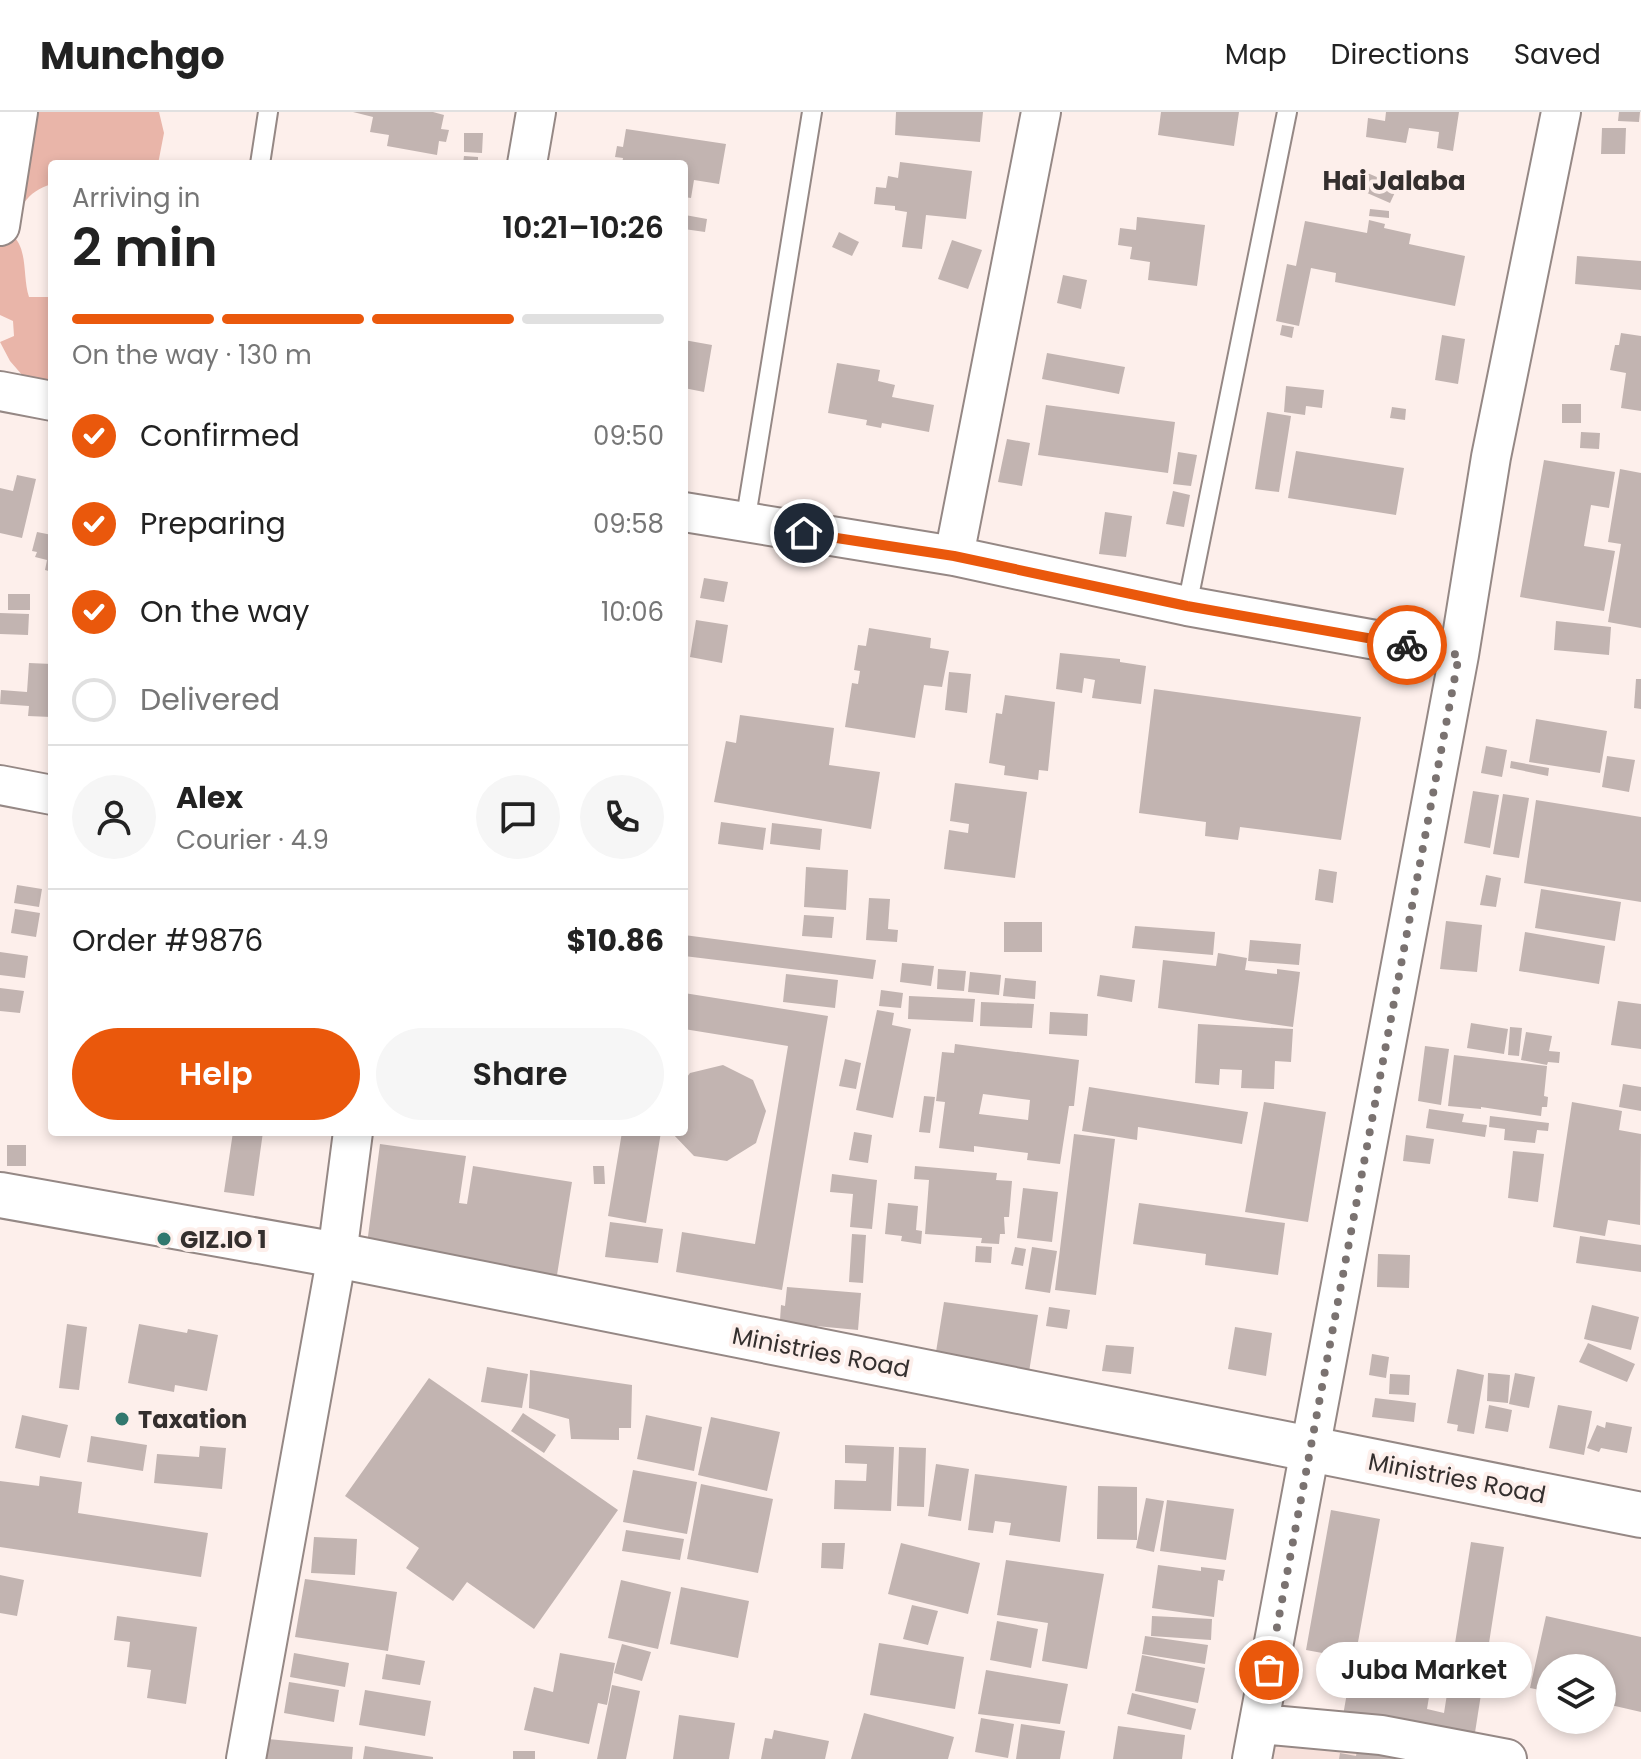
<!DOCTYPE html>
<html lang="en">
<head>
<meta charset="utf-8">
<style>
	:root { --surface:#fff; --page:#f6f6f6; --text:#222; --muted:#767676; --line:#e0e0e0; --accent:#ea580c }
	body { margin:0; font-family:Poppins,sans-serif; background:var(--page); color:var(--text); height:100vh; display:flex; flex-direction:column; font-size:30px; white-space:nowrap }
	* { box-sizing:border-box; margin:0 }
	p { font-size:26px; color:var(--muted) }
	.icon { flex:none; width:44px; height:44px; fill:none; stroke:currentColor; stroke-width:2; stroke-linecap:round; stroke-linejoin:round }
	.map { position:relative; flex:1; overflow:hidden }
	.details { position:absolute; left:48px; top:48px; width:640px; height:976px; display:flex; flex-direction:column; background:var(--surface); border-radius:8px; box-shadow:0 4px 12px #0003 }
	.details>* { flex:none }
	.tools { position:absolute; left:1536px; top:1542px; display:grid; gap:16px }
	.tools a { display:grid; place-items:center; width:80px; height:80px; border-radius:50%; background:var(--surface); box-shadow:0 4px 12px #0003; font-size:40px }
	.pin { position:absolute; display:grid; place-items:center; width:68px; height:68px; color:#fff; margin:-34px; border:4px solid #fff; border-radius:50%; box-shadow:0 2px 8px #0007 }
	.courier { position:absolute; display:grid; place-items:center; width:80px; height:80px; margin:-40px; border:6px solid #ea580c; border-radius:50%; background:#fff; color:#222; box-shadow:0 2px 10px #0007 }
	.bubble { position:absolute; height:56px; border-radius:28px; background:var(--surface); box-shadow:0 4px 12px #0003; font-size:26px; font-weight:600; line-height:56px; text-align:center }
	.summary em { font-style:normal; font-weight:600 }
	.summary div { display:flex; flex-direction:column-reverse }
	.summary { display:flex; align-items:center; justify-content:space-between; height:136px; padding:0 24px }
	h1 { font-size:52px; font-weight:600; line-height:60px }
	.bar { display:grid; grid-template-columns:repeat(4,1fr); gap:12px 8px; align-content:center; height:96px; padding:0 24px }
	.bar i { height:10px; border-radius:6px; background:var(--line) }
	.bar .active { background:var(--accent) }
	.bar p { grid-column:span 4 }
	.line { display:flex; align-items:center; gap:20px; padding:0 24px; border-top:2px solid var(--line) }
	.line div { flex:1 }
	.round { display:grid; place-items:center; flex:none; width:84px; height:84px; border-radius:42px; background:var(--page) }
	ol { padding:0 24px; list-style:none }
	li { display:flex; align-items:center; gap:24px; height:88px }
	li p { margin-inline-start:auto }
	li .icon { padding:8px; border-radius:50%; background:var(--accent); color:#fff; stroke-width:4 }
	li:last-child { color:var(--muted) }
	li i { width:44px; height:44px; border:4px solid var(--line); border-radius:50% }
	.primary-button { display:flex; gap:16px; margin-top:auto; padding:16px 24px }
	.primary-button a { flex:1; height:92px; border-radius:48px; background:var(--accent); color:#fff; font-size:32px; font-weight:600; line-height:92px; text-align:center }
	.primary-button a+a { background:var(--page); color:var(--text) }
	header { display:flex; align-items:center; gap:48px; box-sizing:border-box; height:112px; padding:0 40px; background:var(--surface); border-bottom:2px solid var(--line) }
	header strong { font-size:38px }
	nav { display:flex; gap:44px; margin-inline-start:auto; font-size:28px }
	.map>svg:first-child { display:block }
</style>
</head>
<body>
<header>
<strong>Munchgo</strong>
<nav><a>Map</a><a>Directions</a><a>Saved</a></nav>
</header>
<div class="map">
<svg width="1641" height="1647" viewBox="0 0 1641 1647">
	<rect width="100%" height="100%" fill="#fdefeb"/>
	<path fill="#f7e0da" d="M1268 1606 1430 1647H1262Z"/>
	<path fill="#e9b5a9" d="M0 0H159L164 21 158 52H52V72C26 79 18 98 10 121 29 135 22 164 29 185H52V269L23 264 10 249 0 230 14 224 13 209 0 203Z"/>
	<path fill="#c2b4b1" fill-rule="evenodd" d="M353 0H433L444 3 441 17 449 18 446 30 439 29 437 43 387 34 389 23 370 20 373 5Z
		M896 0H983L980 30 895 23Z
		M1161 0H1239L1234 34 1158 23Z
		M1386 0H1459L1453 39 1437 36 1439 20 1409 16 1406 31 1366 25 1368 6 1385 9Z
		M1619 0H1640L1639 10 1618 9Z
		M1602 16H1626L1625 42H1601Z
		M626 17 726 32 719 72 694 68 691 86 684 85V52H622L623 46 615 45 617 34 623 35Z
		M464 21H483L482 41 464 40Z
		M464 44 478 45V52H463Z
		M900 50 972 59 966 107 926 103 922 137 902 135 907 100 895 98V94L874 92 876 75 886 76 888 64 898 66Z
		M1365 60 1398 74 1390 91 1358 77Z
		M1370 97 1389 99V106L1369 104Z
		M685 103 707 107 705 120 684 117Z
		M1137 105 1205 113 1197 174 1148 168 1150 150 1130 147 1132 135 1118 133 1120 116 1136 118Z
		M1369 108 1385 112 1384 116 1411 122 1409 132 1465 144 1455 194 1335 170 1336 161 1311 156 1299 214 1276 209 1287 152 1296 154 1305 109 1367 121Z
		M839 120 859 130 852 144 832 135Z
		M952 128 982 138 968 177 938 167Z
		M1577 144 1641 149V178L1575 172Z
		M1063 163 1087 168 1081 197 1057 191Z
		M1282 213 1294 215 1292 226 1280 223Z
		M1621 221 1641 224V299L1621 296 1626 261 1610 258 1615 233H1619Z
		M1442 223 1465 227 1458 272 1435 268Z
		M684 228 712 233 704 280 684 276Z
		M1047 241 1125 255 1119 282 1042 267Z
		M837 251 880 258 878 269 895 273 892 285 934 293 929 320 882 311 881 316 866 313 867 308 828 301Z
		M1286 274 1324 278 1322 296 1306 294 1305 303 1284 300Z
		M1562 292H1581V311H1562Z
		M1046 293 1175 310 1168 361 1038 343Z
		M1392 295 1406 297 1405 308 1390 306Z
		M1267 300 1291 304 1279 380 1255 377Z
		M1581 320 1600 321 1599 337 1580 336Z
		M1007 327 1030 331 1022 374 998 370Z
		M1296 339 1404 356 1396 403 1288 386Z
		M1178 340 1197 343 1191 374 1173 372Z
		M1544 348 1615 360 1609 396 1591 393 1584 434 1615 439 1604 499 1520 485Z
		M1620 357 1641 361V516L1608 510 1621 432 1608 430Z
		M17 363 36 367 22 426 0 421V376L13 379Z
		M1173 379 1190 383 1184 415 1166 412Z
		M1105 400 1132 404 1126 445 1099 442Z
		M37 420 52 423V460L45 458 47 448 35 445 37 440 32 439Z
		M704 466 728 470 724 490 700 486Z
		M8 482H30V498H8Z
		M0 501 29 502 28 523 0 522Z
		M696 508 728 513 722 551 690 545Z
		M1556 509 1611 515 1609 543 1554 538Z
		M869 516 931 526 930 536 949 539 942 575 924 573 915 626 845 615 852 571 858 572 860 559 854 558 858 533 866 534Z
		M1060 541 1120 547V550L1146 554 1141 592 1092 586 1095 568 1084 566 1082 581 1056 577Z
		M29 551 52 552 51 605 28 604 29 594 0 592 1 578 27 580Z
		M949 560 971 562 967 601 945 598Z
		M1636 567H1641V597L1634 596Z
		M1154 577 1361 605 1341 728 1240 715 1238 728 1205 724 1206 710 1139 701Z
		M1005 583 1055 590 1048 659 1039 658 1038 668 1004 663 1005 654 989 651 996 601 1002 602Z
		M740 603 834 616 829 653 880 660 871 717 714 690 726 629 736 631Z
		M1536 607 1607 619 1600 661 1529 650Z
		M1486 634 1507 638 1502 665 1481 661Z
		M1607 644 1635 648 1629 680 1602 675Z
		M1511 649 1549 656 1548 664 1510 656Z
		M955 671 1027 680 1015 766 944 757 949 718 968 721 969 712 950 709Z
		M1473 679 1499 683 1490 736 1464 731Z
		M1503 682 1529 686 1519 746 1493 742Z
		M1536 688 1641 705V790L1524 771Z
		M721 710 766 716 763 738 718 732Z
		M772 711 822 717 820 738 770 732Z
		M806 755 848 758 846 798 804 795Z
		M1319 757 1337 760 1333 791 1315 788Z
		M1486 763 1501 766 1496 795 1480 793Z
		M17 773 42 777 39 795 14 791Z
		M1541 777 1621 790 1615 829 1535 816Z
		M869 786 890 787 888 817 898 818 897 830 866 828Z
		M15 797 40 801 36 825 11 821Z
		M804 803 834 805 832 826 802 824Z
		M1446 809 1482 813 1477 860 1440 857Z
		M1004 810H1042V840H1004Z
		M1135 814 1215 820 1213 843 1132 836Z
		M1525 820 1605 834 1599 872 1519 859Z
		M684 823 876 848 873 867 684 844Z
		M1250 828 1301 832 1299 853 1248 849Z
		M0 840 28 844 25 866 0 863Z
		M1218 841 1247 846 1245 858 1277 862V857L1300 860 1293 915 1158 896 1163 848 1216 854Z
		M902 851 934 854 931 874 900 870Z
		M938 857 966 859 964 879 937 877Z
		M970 860 1001 863 999 883 968 880Z
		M786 862 838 868 835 896 783 890Z
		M1100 863 1135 868 1132 890 1097 884Z
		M1005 866 1036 869 1035 887 1003 884Z
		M0 876 24 879 20 901 0 899Z
		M881 878 903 881 901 896 879 894Z
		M684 881 828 904 782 1178 676 1160 682 1120 755 1132 788 934 684 917Z
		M909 884 975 887 973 910 908 907Z
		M1618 889 1641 892V937L1611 933Z
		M981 890 1034 892 1032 916 980 914Z
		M877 898 894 901 892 913 911 917 893 1006 856 998Z
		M1050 900 1088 902 1087 924 1049 922Z
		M1471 911 1508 917 1504 942 1467 936Z
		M1198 912 1293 917 1291 950 1275 949 1274 977 1241 976 1242 958 1220 957 1219 973 1195 971Z
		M1510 915 1522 916 1519 944 1508 943Z
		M1526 920 1552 924 1549 939 1560 940 1559 951 1548 950 1547 953 1521 948Z
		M955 932 1079 948 1074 994H1069L1060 1052 1027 1048 1028 1041 974 1034V1040L939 1036 945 990 936 989 942 940 954 941ZM983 982 1030 988 1028 1008 979 1002Z
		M1425 934 1449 937 1441 993 1418 989Z
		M1454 943 1547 954 1544 984 1548 985 1547 995H1542L1541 1004 1481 995V997L1448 994Z
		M845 947 861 951 856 977 839 974Z
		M723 953 753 968 766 999 756 1031 727 1049 694 1044 671 1020H684V969L690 961Z
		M1623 972 1641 975V999L1619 995Z
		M1089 975 1248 1000 1242 1032 1138 1015 1137 1028 1082 1019Z
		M924 984 935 985 930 1021 919 1020Z
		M1264 990 1326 1000 1308 1110 1245 1100Z
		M1572 990 1622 999 1619 1018 1641 1022 1640 1113 1608 1108 1605 1124 1553 1115Z
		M1429 997 1464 1002 1462 1010 1487 1013 1485 1025 1426 1016Z
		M1490 1004 1549 1011 1548 1019 1537 1018 1535 1031 1504 1028 1505 1017 1489 1015Z
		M233 1020H263L254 1084 224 1080Z
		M622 1020H661L646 1111 608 1104Z
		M854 1020 872 1023 868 1051 849 1048Z
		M1074 1022 1115 1027 1096 1183 1055 1178Z
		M1406 1023 1434 1027 1430 1052 1403 1049Z
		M380 1032 466 1044 459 1091 467 1092 473 1054 572 1070 557 1163 367 1132Z
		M7 1033H26V1054H7Z
		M1513 1039 1544 1042 1538 1090 1508 1086Z
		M593 1054H604L605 1072H594Z
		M915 1054 997 1061 996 1068 1012 1069 1009 1105H1004L1005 1122H1000L999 1132 981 1131 982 1126 925 1122 929 1068 914 1067Z
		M832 1062 877 1068 872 1117 850 1115 853 1082 830 1080Z
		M1023 1076 1058 1080 1052 1130 1017 1126Z
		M888 1091 918 1094 916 1118 922 1119 921 1132 901 1129 902 1124 885 1122Z
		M1139 1091 1285 1111 1278 1163 1205 1153 1206 1142 1133 1132Z
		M610 1110 663 1117 658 1151 605 1145Z
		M852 1122 866 1123 863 1171 849 1170Z
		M1580 1124 1641 1133V1160L1576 1151Z
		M976 1134 992 1135 991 1151 975 1150Z
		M1015 1135 1026 1137 1023 1154 1011 1152Z
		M1032 1135 1057 1139 1050 1181 1025 1177Z
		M1378 1142 1410 1143 1409 1176 1377 1175Z
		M787 1175 861 1181 858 1218 784 1211V1208H780L781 1193 785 1194Z
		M944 1190 1038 1203 1029 1260 935 1246Z
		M1592 1193 1639 1205 1631 1238 1584 1227Z
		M1049 1195 1070 1198 1067 1217 1046 1214Z
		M67 1212 87 1215 79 1278 59 1276Z
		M139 1212 187 1221 188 1217 218 1223 207 1279 175 1273 174 1280 128 1271Z
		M1235 1215 1272 1221 1266 1264 1228 1257Z
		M1588 1231 1635 1252 1627 1270 1579 1250Z
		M1106 1233 1134 1235 1131 1262 1102 1259Z
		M1372 1242 1389 1245 1386 1266 1369 1263Z
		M487 1255 528 1262 522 1296 481 1290Z
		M1457 1257 1484 1263 1474 1322 1457 1319 1458 1313 1447 1311Z
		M530 1258 632 1273 631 1316H619V1328L571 1327 569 1307 529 1296Z
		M1488 1261 1510 1263 1508 1291 1487 1289Z
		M1515 1261 1535 1265 1529 1296 1509 1292Z
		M1390 1262 1410 1263 1409 1283 1389 1282Z
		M429 1266 618 1398 534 1517 467 1470 453 1489 406 1456 419 1436 345 1384Z
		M1375 1286 1416 1291 1414 1310 1372 1305Z
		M1489 1293 1512 1298 1508 1320 1485 1316Z
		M1558 1293 1592 1299 1584 1343 1549 1336Z
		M523 1301 556 1323 544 1341 511 1319Z
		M22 1303 68 1313 60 1346 15 1336Z
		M646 1303 702 1315 694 1359 637 1347Z
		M711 1305 780 1320 767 1379 698 1363Z
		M1606 1310 1632 1315 1627 1341 1601 1336 1599 1340 1587 1336 1597 1313 1605 1316Z
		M91 1324 147 1333 143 1359 87 1350Z
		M845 1333 894 1335 891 1399 834 1397 835 1368 866 1369 867 1352 845 1351Z
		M200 1334 226 1336 222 1377 154 1371 157 1342 199 1345Z
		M899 1335 926 1336 924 1395 897 1394Z
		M936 1352 969 1357 961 1409 928 1404Z
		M633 1358 697 1370 687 1422 623 1410Z
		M975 1362 1067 1374 1060 1430 1009 1423 1011 1411 995 1409 993 1421 968 1418Z
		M40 1364 82 1370 78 1401 208 1421 201 1465 0 1435V1369L39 1374Z
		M701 1372 773 1387 758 1461 687 1447Z
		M1098 1374 1137 1375V1428L1097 1427Z
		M1146 1386 1164 1389 1154 1440 1136 1436Z
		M1167 1388 1234 1397 1226 1448 1160 1439Z
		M1331 1398 1380 1407 1355 1547 1306 1538Z
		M626 1418 684 1427 680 1448 622 1439Z
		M314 1425 357 1427 355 1463 311 1461Z
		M1471 1430 1504 1435 1474 1627 1342 1609 1350 1564 1430 1579 1427 1597 1444 1601Z
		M822 1431H845L843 1457 821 1456Z
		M901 1431 980 1451 968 1502 888 1482Z
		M1006 1448 1104 1462 1087 1557 1042 1549 1048 1511 997 1503Z
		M1158 1453 1201 1459V1455L1225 1458 1223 1469 1218 1468 1214 1505 1152 1496Z
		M0 1463 24 1468 17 1504 0 1501Z
		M305 1467 397 1480 388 1539 295 1525Z
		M621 1468 671 1480 658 1537 608 1526Z
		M681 1475 749 1489 738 1546 670 1532Z
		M912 1493 938 1499 928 1533 903 1527Z
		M117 1504 197 1515 186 1592 147 1586 151 1558 127 1555 130 1530 114 1528Z
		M1152 1504 1212 1507 1211 1528 1151 1524Z
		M1546 1504 1641 1525V1600L1602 1591V1556H1550V1580L1530 1576Z
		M997 1509 1038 1517 1031 1556 990 1548Z
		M1145 1524 1208 1533 1205 1552 1142 1542Z
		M879 1531 964 1545 955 1597 870 1583Z
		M622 1532 651 1540 642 1569 614 1561Z
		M294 1541 349 1551 345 1575 290 1565Z
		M560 1541 615 1551 607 1593 598 1591 589 1632 524 1618 534 1575 553 1580Z
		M386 1542 425 1549 420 1573 382 1567Z
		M1142 1543 1205 1556 1198 1591 1135 1579Z
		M986 1558 1068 1572 1060 1612 978 1602Z
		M289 1570 339 1578 334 1610 284 1601Z
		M612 1573 640 1579 626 1647H597Z
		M365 1578 431 1589 425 1624 359 1613Z
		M1132 1581 1196 1597 1191 1618 1127 1602Z
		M864 1601 954 1625 948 1647H851Z
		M679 1603 735 1611 729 1647H673Z
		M981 1606 1014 1612 1008 1646 975 1640Z
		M1021 1612 1065 1619 1060 1647H1016Z
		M1118 1614 1185 1623 1182 1647H1113Z
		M774 1618 829 1629 825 1647H761L765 1626 772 1627Z
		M268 1627 353 1635 352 1647H266Z
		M1358 1633 1421 1647H1339L1340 1641 1356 1644Z
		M365 1634 433 1645V1647H363Z
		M513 1639H535V1647H513Z"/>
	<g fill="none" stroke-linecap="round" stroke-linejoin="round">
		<defs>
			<path id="lane" d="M260 52 268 0
				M745 411 812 0
				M1187 494 1287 0"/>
			<path id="street" d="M527 52 536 0
				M0 114 18 0
				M0 279 52 289
				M684 400 954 444 1187 494 1459 543
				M954 444 1041 0
				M0 673 52 683
				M1260 1612 1381 1623 1507 1647
				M246 1647 337 1143 353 1020
				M1252 1647 1459 543 1491 345 1561 0"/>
			<path id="secondary" d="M0 1083 337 1143 1641 1403"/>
		</defs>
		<use href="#lane" stroke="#958885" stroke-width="22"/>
		<use href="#street" stroke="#958885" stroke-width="42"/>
		<use href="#secondary" stroke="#958885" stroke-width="48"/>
		<use href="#lane" stroke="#fff" stroke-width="18"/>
		<use href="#street" stroke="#fff" stroke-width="38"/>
		<use href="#secondary" stroke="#fff" stroke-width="44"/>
	</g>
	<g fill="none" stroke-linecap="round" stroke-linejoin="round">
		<path stroke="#7a7270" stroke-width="8" stroke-dasharray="0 14.4" d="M1269 1558 1459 543 1407 533"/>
		<path stroke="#ea580c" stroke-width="10" d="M804 421 954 444 1187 494 1407 533"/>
	</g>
	<g fill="#32786e" stroke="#fdefeb" stroke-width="3">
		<circle cx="164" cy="1127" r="8"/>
		<circle cx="122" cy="1307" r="8"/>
	</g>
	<g text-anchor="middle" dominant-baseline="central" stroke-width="8" stroke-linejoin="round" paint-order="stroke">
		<g font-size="24" font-weight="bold" fill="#342f2e" stroke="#fdefeb" text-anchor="start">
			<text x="180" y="1127">GIZ.IO 1</text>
			<text x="138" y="1307">Taxation</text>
		</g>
		<g font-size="24" fill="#342f2e" stroke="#fdefeb">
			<text transform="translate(821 1240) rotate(11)">Ministries Road</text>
			<text transform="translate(1457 1366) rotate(11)">Ministries Road</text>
		</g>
		<g font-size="26" font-weight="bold" fill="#342f2e" stroke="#fdefeb">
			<text x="1394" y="69">Hai Jalaba</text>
		</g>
	</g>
</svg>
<div class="tools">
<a><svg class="icon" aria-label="layers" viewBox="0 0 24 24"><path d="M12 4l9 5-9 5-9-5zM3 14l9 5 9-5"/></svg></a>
</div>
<div class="pin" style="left:1269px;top:1558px;background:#ea580c"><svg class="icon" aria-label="bag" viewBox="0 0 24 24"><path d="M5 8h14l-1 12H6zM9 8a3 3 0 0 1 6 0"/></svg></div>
<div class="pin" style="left:804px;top:421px;background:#1f2937"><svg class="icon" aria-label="home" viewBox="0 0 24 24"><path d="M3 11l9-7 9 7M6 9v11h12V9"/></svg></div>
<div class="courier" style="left:1407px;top:533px"><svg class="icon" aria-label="bike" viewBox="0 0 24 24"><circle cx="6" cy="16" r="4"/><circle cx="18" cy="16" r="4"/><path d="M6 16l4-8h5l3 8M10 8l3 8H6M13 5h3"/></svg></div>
<div class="bubble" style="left:1316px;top:1530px;width:216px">Juba Market</div>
<section class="details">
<div class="summary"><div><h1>2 min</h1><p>Arriving in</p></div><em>10:21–10:26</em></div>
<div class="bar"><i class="active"></i><i class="active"></i><i class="active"></i><i></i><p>On the way · 130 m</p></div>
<ol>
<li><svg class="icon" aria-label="check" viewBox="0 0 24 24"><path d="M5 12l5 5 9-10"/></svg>Confirmed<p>09:50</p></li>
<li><svg class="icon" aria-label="check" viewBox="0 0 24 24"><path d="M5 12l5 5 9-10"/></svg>Preparing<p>09:58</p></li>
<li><svg class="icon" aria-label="check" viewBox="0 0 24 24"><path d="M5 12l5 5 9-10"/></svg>On the way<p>10:06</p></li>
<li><i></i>Delivered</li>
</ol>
<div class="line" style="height:144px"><a class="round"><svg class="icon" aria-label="person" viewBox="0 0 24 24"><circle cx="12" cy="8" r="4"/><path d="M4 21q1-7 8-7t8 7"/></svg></a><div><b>Alex</b><p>Courier · 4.9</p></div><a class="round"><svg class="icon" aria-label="chat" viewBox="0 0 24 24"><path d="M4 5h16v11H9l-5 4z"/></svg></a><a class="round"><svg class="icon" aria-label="phone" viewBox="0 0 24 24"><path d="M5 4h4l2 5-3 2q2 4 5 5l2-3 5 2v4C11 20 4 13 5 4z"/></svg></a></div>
<div class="line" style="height:104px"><div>Order #9876</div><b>$10.86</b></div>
<div class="primary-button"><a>Help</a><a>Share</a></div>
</section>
</div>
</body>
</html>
